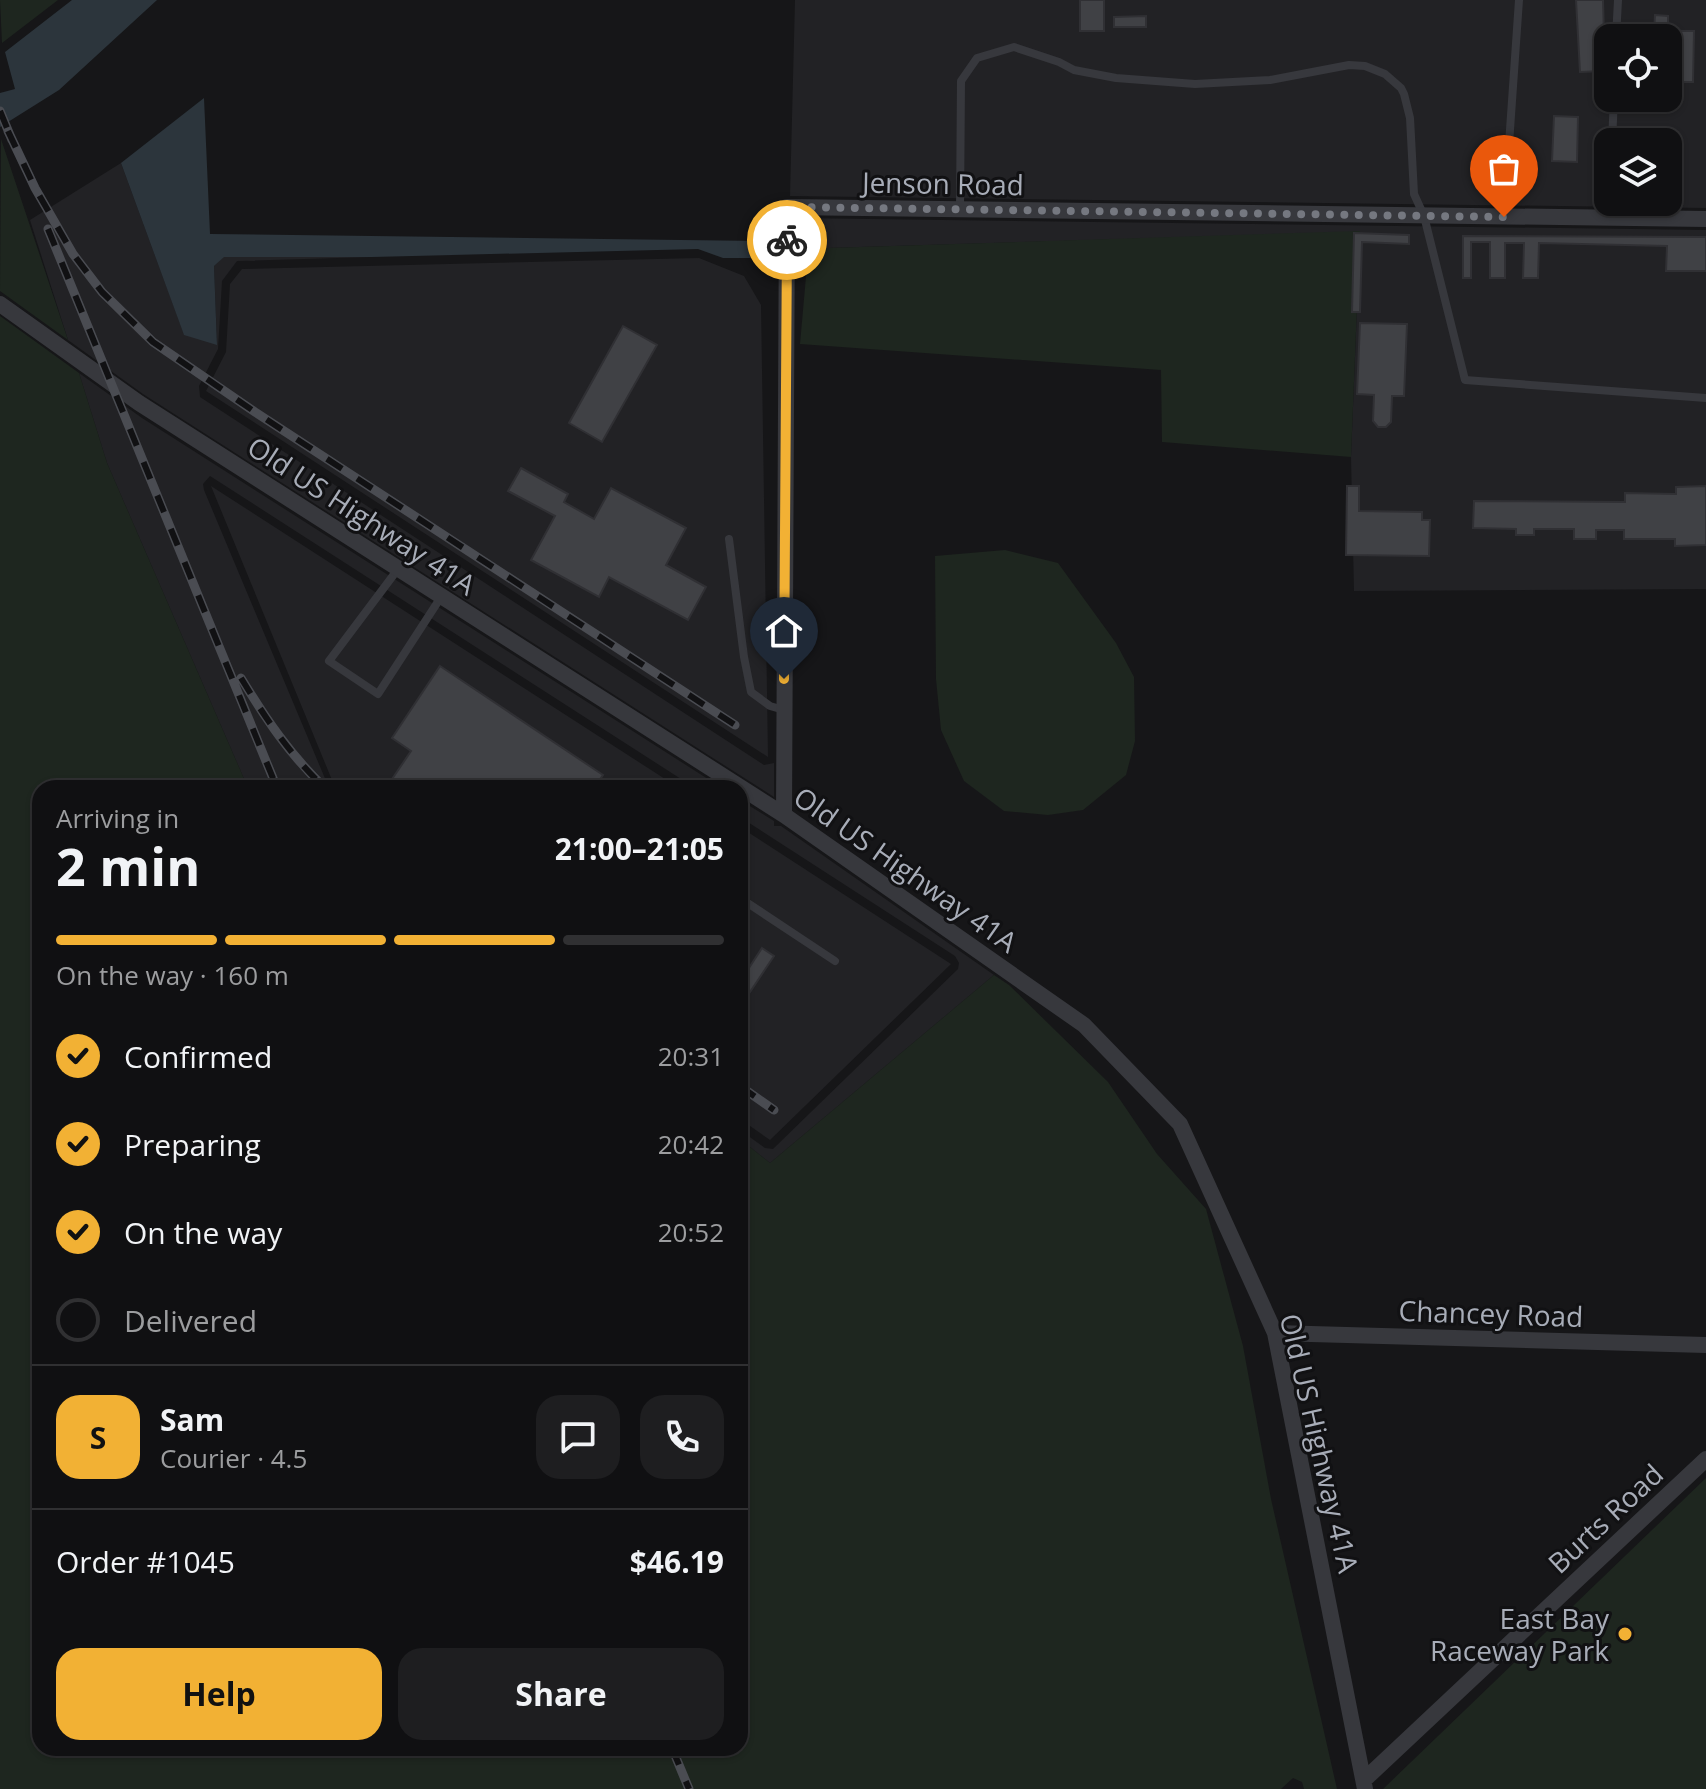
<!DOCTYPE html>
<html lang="en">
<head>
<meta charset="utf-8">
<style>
	:root { --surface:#101012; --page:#1e1e20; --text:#f1f3f6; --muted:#9c9d9f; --line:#303032; --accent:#f2b134 }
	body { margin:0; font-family:"Open Sans",sans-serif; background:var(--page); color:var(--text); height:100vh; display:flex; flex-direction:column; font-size:30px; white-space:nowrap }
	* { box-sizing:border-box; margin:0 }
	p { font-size:26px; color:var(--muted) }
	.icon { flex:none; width:44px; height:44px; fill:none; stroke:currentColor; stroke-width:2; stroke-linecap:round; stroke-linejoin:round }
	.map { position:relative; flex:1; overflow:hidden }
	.sheet { position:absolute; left:32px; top:780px; width:716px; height:976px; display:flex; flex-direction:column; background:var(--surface); border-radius:24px; box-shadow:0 2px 6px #0004,0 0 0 2px var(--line) }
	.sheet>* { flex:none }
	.controls { position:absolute; left:1594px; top:24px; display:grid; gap:16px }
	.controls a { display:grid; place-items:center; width:88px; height:88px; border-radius:16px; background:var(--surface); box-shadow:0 2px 6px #0004,0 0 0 2px var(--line); font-size:40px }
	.pin { position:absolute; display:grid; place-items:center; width:68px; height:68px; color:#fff; margin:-82px -34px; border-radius:50% 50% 50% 0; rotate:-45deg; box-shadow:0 0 8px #0007 }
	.pin .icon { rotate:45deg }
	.courier { position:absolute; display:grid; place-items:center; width:80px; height:80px; margin:-40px; border:6px solid #f2b134; border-radius:50%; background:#fff; color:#222; box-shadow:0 2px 10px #0007 }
	.headline em { font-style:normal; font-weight:700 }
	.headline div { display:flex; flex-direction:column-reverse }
	.headline { display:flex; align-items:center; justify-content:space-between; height:136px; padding:0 24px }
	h1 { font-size:52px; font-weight:700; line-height:60px }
	.bar { display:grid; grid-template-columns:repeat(4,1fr); gap:12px 8px; align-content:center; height:96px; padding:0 24px }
	.bar i { height:10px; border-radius:6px; background:var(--line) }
	.bar .on { background:var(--accent) }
	.bar p { grid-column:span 4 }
	.line { display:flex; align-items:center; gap:20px; padding:0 24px; border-top:2px solid var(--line) }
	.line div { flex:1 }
	.round { display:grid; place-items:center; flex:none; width:84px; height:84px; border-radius:24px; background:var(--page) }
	ol { padding:0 24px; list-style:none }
	li { display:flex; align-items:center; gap:24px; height:88px }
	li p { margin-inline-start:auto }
	li .icon { padding:8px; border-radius:50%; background:var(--accent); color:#111; stroke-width:4 }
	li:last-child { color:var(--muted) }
	li i { width:44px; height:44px; border:4px solid var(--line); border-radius:50% }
	.button { display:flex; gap:16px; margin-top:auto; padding:16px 24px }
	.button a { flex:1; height:92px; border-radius:24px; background:var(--accent); color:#111; font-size:32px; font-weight:700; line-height:92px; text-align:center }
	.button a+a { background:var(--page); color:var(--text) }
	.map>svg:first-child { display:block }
</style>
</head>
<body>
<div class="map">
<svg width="1706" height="1789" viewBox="0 0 1706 1789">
	<rect width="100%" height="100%" fill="#161618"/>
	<path fill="#222225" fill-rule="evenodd" d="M795 0H1706V208L790 196ZM1608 38H1668V98H1608ZM1608 142H1668V202H1608Z
		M121 163 184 334 217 344 214 266 224 256 372 257 237 261 222 281 218 349 199 386 200 397 764 765 774 763V797L143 394 68 340 30 220Z
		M796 218 1706 230V589L1354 591 1351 457 1360 232 796 249Z
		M699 258 744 276 761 305 768 757 206 391 226 352 230 284 242 269Z
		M79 373 142 418 722 788H695L210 476 203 484 204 490 329 788H248L107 463Z
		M211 486 679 788H342L332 780Z
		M740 800 774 821V826H781L994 975 770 1163 740 1139V1130L765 1148 773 1149 958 969 959 963 955 956 740 817Z
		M740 827 951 964 770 1140 740 1119Z"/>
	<path fill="#1e261f" d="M0 0H58L2 43Z
		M1 139 68 340 0 291Z
		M1360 231 1351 457 1162 442 1161 370 800 344 808 254 796 251V249Z
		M0 316 79 373 107 463 248 788H40V1748H740V1139L770 1163 994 975 1009 985 1108 1082 1157 1154 1206 1209 1243 1346 1271 1499 1337 1789H1304L1302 1782 1293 1778 1281 1789H0Z
		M1005 550 1058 563 1116 643 1134 677 1135 741 1126 775 1083 810 1048 815 1004 811 964 781 941 730 936 679 935 556Z
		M1706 1478V1789H1383Z"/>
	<path fill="#2c353c" d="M72 0H157L59 90 0 127V93L15 89 5 52Z
		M204 98 210 234 759 241 764 258H723L698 249 372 257H224L214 266 217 345 184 335 121 163Z"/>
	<path fill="#404145" stroke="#303034" stroke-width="2" d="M1080 0H1104V31H1080Z
		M1576 0H1603L1605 71 1580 72Z
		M1655 15 1668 16V32H1654Z
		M1146 16V27H1114V17Z
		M1670 31H1694L1693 82H1669Z
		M1554 116 1578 117 1577 162 1552 161Z
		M1354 233 1409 235V244L1362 242 1360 312H1352Z
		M1463 236 1706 237V271H1666L1667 246 1539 243 1538 278H1523L1524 243H1505V278H1490V242H1471V278H1463Z
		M1360 323 1407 324 1404 396H1392L1391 422 1386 427H1378L1373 421 1374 395 1357 394Z
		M623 326 657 345 602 442 569 423Z
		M521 468 568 494 564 502 594 519 611 488 686 528 666 565 706 587 688 620 609 577 599 597 531 560 555 516 508 491Z
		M1347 486H1359V511L1422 512V520H1430L1429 556 1346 555Z
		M1706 486V545L1675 546V539H1624V530H1596V539H1574V529H1534V535H1516V529L1473 528 1474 501 1625 502V493L1676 494V487Z
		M440 666 603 775 594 788H386L411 751 392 738Z
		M762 948 774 956 740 1007V971L745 974Z"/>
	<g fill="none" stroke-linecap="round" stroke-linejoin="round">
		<path stroke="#37383d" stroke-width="8" d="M1616 38 1618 0
			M1612 142 1614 98
			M960 209 961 81 977 58 1014 47 1059 62 1074 70 1116 78 1195 84 1270 80 1349 65 1365 66 1385 74 1401 88 1404 94 1410 118 1414 194 1424 216 1465 380 1706 398
			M1504 216 1519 0
			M1627 218V202
			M729 539 744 657 751 692 770 706 784 710
			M398 569 329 661 378 694 441 597
			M740 898 835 961"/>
		<path stroke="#37383d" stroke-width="16" d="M0 304 139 403 784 815 1084 1025 1180 1124 1275 1333 1365 1789
			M784 815 787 207 1706 219
			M1275 1333 1706 1345
			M1364 1780 1706 1459"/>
		<defs>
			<path id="rail" d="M0 111 12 140
				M8 131 35 188 73 254 102 292 153 342 255 412 735 725
				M48 229 277 788
				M241 678C266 719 290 755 325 788
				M740 1086 774 1110
				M672 1748 689 1789"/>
		</defs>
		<use href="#rail" stroke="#4a4c52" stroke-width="9"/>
		<use href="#rail" stroke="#111113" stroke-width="6" stroke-dasharray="18" stroke-linecap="butt"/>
	</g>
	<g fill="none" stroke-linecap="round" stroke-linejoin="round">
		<path stroke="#757880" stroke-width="8" stroke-dasharray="0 14.4" d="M787 240V207L1504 217"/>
		<path stroke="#f2b134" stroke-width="10" d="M784 679 787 240"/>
	</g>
	<circle fill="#f2b134" stroke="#111113" stroke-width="3" cx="1625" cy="1634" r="8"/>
	<g text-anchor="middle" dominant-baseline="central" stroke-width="6" stroke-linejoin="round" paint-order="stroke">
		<g font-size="28" fill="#a8adb8" stroke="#111113">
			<text transform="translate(943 183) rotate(1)">Jenson Road</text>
			<text transform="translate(362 515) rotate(33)">Old US Highway 41A</text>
			<text transform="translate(906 869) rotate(35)">Old US Highway 41A</text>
			<text transform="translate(1491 1313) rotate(2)">Chancey Road</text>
			<text transform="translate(1320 1443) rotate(77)">Old US Highway 41A</text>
			<text transform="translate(1605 1518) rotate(-43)">Burts Road</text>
		</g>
		<g font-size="28" fill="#a8adb8" stroke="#111113" text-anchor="end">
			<text x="1609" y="1618">East Bay<tspan x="1609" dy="32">Raceway Park</tspan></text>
		</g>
	</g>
</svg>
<div class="controls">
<a><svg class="icon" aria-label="locate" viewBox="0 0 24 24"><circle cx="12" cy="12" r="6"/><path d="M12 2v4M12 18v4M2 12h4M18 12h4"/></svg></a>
<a><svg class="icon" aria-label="layers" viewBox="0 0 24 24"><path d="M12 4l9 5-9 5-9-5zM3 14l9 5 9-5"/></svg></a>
</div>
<div class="pin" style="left:1504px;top:217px;background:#ea580c"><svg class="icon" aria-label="bag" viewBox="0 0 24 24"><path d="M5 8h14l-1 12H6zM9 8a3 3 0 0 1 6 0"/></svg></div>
<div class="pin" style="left:784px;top:679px;background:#1f2937"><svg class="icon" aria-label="home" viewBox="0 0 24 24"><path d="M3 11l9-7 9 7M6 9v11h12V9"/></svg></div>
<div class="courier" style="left:787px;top:240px"><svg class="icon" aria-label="bike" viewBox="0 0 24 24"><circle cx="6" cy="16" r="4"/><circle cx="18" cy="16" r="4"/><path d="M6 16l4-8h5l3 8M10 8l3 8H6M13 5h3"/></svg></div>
<section class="sheet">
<div class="headline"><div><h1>2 min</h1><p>Arriving in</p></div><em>21:00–21:05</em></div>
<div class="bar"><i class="on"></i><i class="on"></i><i class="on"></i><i></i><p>On the way · 160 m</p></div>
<ol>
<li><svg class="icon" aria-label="check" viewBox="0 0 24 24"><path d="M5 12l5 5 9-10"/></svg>Confirmed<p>20:31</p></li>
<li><svg class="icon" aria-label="check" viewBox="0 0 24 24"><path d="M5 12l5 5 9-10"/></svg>Preparing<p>20:42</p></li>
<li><svg class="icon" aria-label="check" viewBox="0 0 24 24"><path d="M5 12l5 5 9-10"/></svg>On the way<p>20:52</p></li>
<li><i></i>Delivered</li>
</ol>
<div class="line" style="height:144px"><b class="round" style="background:var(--accent);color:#111">S</b><div><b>Sam</b><p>Courier · 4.5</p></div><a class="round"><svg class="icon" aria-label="chat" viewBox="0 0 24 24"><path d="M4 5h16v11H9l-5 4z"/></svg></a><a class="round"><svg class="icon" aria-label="phone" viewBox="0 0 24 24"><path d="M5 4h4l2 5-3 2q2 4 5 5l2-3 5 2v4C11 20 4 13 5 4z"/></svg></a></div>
<div class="line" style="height:104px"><div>Order #1045</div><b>$46.19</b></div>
<div class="button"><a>Help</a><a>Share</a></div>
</section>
</div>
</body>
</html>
